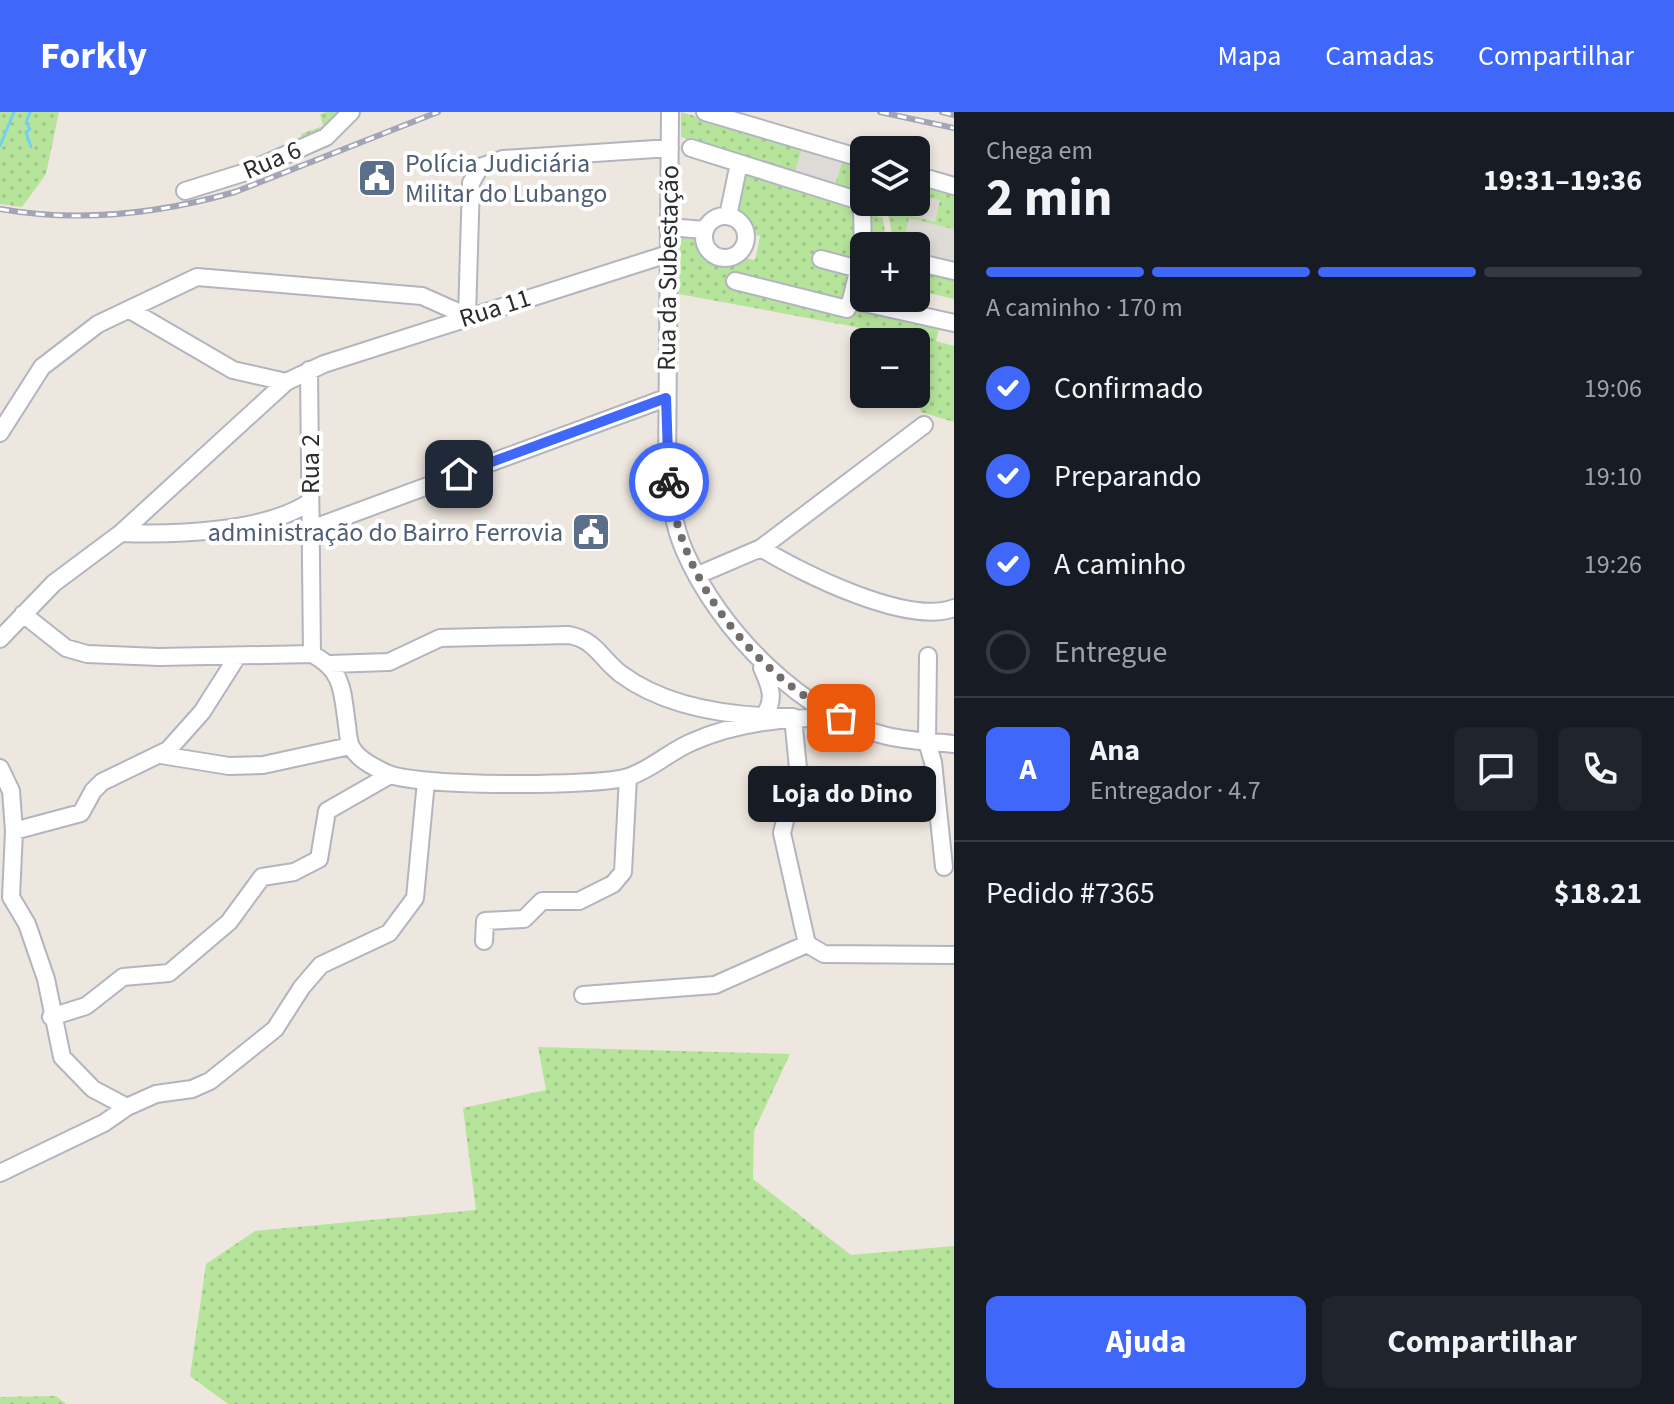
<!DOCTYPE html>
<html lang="pt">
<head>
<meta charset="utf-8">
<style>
	:root { --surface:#171b24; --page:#20242c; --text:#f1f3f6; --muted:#9ea1a6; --line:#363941; --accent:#3f68fa }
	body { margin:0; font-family:"Source Sans 3",sans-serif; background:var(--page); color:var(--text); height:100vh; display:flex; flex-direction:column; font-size:30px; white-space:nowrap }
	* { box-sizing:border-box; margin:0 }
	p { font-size:26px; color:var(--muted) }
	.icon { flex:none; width:44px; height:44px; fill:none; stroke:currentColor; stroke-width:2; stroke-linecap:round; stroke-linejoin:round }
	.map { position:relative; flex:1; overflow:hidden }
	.sheet { display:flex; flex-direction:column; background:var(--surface); width:720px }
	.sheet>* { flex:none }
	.buttons { position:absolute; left:850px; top:24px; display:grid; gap:16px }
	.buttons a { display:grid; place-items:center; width:80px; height:80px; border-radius:12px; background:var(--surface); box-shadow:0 4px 12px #0003; font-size:40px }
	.pin { position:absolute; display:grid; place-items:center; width:68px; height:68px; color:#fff; margin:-34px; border-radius:16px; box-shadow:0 4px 12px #0006 }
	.courier { position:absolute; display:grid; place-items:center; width:80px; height:80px; margin:-40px; border:6px solid #3f68fa; border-radius:50%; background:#fff; color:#222; box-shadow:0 2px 10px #0007 }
	.bubble { position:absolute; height:56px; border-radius:12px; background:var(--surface); box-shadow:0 4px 12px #0003; font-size:26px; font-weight:700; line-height:56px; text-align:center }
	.headline em { font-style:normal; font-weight:700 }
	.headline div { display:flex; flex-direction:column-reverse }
	.headline { display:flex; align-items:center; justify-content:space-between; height:136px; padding:0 32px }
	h1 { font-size:52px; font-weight:700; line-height:60px }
	.bar { display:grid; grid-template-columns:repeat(4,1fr); gap:12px 8px; align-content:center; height:96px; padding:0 32px }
	.bar i { height:10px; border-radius:6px; background:var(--line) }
	.bar .active { background:var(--accent) }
	.bar p { grid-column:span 4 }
	.line { display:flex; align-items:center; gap:20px; padding:0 32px; border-top:2px solid var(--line) }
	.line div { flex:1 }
	.round { display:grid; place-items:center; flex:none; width:84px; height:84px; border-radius:12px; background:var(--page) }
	ol { padding:0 32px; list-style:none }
	li { display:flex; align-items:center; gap:24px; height:88px }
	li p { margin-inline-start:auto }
	li .icon { padding:8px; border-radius:50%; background:var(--accent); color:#fff; stroke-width:4 }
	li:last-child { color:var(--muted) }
	li i { width:44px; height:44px; border:4px solid var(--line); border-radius:50% }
	.action { display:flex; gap:16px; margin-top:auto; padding:16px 32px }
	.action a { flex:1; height:92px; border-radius:12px; background:var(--accent); color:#fff; font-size:32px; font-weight:700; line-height:92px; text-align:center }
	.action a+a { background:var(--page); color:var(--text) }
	header { display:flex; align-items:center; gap:48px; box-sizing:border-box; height:112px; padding:0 40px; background:var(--accent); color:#fff }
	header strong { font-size:38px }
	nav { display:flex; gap:44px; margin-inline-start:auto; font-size:28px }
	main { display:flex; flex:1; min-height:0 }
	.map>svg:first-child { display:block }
</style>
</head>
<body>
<header>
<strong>Forkly</strong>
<nav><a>Mapa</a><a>Camadas</a><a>Compartilhar</a></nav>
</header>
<main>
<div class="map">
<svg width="954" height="1292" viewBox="0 0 954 1292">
	<defs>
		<pattern id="grass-dots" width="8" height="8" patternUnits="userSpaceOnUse" patternTransform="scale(2)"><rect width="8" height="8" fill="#b6e49b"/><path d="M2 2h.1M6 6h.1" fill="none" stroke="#9dc486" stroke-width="1.8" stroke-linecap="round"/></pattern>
	</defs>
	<rect width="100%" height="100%" fill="#eee7df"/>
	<path fill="url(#grass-dots)" d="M0 0H59L46 62 22 95 0 92Z
		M326 0H342L324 17 302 26 301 22 323 14 320 2Z
		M681 0 853 52 855 77 854 80 684 26 681 25Z
		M744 61 778 69 782 74 858 99 854 151 816 141 814 151 851 162 845 188 838 190 728 163 726 171 850 203 857 195 940 213 936 229 954 234V310L921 300 916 282V230H905L904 224 679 182 680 124 697 126 703 141 723 153 744 146 755 148 760 124 751 122 745 106 734 100Z
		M916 72 954 84V153L916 144V134H894L888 102 871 97 870 90H916Z
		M871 102 883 106 887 134H871Z
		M916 157 954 165V187L916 178Z
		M538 935 790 942 754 1019 753 1067 851 1143 954 1134V1292H228L190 1264 206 1152 255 1119 476 1098 463 996 546 978Z
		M56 1284 66 1292H0V1285Z"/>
	<path fill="#dedad5" d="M802 36 843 49 835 73 795 60Z
		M916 82 940 88 935 110 896 100 898 90H916Z
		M909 106 954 117V151L916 142V134H902Z"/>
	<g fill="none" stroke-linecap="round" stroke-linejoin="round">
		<path stroke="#72d2ef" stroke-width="3" d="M30 0 26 11 30 17 26 20 31 35
			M0 34 14 0"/>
		<defs>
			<path id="minor" d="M670 0 667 356C670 385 673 413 685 440 719 518 802 604 887 624 909 629 932 630 954 632
				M705 0 864 47
				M691 36 863 90
				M861 46 863 139 851 188 954 211
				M916 63 954 74
				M185 79 249 59 326 25 351 0
				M704 125a21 21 0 1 1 42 0a21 21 0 1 1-42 0Z
				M728 104 739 51
				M668 115 705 118
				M821 147 859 157
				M916 150 954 159
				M735 169 847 197 851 188
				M130 198 233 258 286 270
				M309 258 312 542
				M0 321 42 255 98 212 197 165 422 184 467 204 471 71 480 55 503 47 670 36
				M311 417 666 286
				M121 421C175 423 265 420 310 390
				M761 436C801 461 908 514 954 496
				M698 463 761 436 924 313
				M23 502 66 536 87 542 159 545 312 542C344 559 342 579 347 613 348 620 348 630 352 636 359 648 374 655 386 661 413 675 597 675 628 665 651 658 670 639 692 630 740 609 790 605 841 606
				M0 527 54 471 121 421 286 270 324 252 668 142
				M928 544 927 630 933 650 944 755
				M330 552 389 550 440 526 569 523C596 528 601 547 621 562 668 597 737 605 793 605L798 656 782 721 807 832 824 842 954 843
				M762 556C770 573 777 590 762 605
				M161 643 229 654 263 653 350 634
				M0 656 11 679 14 719 11 785 27 812 46 867 62 945 93 977 127 995
				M14 719 81 701 93 679 102 670 168 638 202 600 237 545
				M484 829 485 809 524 807 542 789H579L613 772 623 760 628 665
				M583 883 715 873 807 832
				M51 905 86 894 123 865 169 861 229 810 262 765 294 760 319 747 327 699 390 663
				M0 1061 104 1011 127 995 156 982 192 977 210 969 275 917 302 875 321 853 389 821 415 786 426 669"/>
		</defs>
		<use href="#minor" stroke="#b2b5bf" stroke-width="20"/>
		<use href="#minor" stroke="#fff" stroke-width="16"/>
		<defs>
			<path id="rail" d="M880 0 954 16
				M942 0 954 3
				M0 97C80 111 158 102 235 80L438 0"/>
		</defs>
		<use href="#rail" stroke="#a1a5b6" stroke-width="6"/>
		<use href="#rail" stroke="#fff" stroke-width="3" stroke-dasharray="9" stroke-linecap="butt"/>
	</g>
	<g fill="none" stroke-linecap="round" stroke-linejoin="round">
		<path stroke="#706d6b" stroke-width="8" stroke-dasharray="0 14.4" d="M669 370C680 470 753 560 841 606"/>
		<path stroke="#3f68fa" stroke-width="10" d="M459 362 666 286 669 370"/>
	</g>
	<defs>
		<symbol id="civic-square" viewBox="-11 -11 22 22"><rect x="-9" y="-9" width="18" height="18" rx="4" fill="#5c6f8a" stroke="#fff"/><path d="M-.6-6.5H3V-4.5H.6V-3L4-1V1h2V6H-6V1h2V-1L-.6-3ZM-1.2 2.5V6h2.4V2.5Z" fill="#fff"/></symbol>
	</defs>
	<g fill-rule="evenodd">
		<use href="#civic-square" x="355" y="44" width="44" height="44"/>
		<use href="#civic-square" x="569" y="398" width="44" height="44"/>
	</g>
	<g text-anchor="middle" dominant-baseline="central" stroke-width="8" stroke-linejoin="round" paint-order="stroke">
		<g font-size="26" fill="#2c2c2c" stroke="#fff">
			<text transform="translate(272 48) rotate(-23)">Rua 6</text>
			<text transform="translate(668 156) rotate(-89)">Rua da Subestação</text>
			<text transform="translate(495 196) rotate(-18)">Rua 11</text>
			<text transform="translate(310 352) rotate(-90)">Rua 2</text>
		</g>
		<g font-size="26" fill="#4e5e75" stroke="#fff" text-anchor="start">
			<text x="405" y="51">Polícia Judiciária<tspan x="405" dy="30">Militar do Lubango</tspan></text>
			<text x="563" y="420" text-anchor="end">administração do Bairro Ferrovia</text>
		</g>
	</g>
</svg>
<div class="buttons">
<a><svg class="icon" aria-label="layers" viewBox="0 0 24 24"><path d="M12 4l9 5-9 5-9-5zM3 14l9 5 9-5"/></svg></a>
<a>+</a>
<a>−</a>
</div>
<div class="pin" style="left:841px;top:606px;background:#ea580c"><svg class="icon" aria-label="bag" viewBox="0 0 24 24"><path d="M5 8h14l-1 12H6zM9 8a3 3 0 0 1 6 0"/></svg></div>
<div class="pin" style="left:459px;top:362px;background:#1f2937"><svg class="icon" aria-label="home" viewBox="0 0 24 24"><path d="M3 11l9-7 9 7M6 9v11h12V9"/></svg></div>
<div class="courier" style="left:669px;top:370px"><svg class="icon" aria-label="bike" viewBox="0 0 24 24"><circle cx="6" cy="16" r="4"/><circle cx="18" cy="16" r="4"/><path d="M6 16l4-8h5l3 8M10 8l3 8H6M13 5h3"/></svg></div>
<div class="bubble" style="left:748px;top:654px;width:188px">Loja do Dino</div>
</div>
<section class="sheet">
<div class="headline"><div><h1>2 min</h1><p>Chega em</p></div><em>19:31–19:36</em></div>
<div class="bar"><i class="active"></i><i class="active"></i><i class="active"></i><i></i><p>A caminho · 170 m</p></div>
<ol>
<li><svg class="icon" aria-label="check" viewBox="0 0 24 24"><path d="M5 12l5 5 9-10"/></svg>Confirmado<p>19:06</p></li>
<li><svg class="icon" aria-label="check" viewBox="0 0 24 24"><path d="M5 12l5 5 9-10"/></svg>Preparando<p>19:10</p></li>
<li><svg class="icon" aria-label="check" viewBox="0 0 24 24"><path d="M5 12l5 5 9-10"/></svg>A caminho<p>19:26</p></li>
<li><i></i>Entregue</li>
</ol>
<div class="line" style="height:144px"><b class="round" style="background:var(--accent);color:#fff">A</b><div><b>Ana</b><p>Entregador · 4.7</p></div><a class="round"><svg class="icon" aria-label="chat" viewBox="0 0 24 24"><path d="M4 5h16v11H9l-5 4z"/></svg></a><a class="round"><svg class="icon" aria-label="phone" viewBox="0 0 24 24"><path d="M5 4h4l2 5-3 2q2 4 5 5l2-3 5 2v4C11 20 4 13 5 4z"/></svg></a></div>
<div class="line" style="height:104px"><div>Pedido #7365</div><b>$18.21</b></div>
<div class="action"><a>Ajuda</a><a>Compartilhar</a></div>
</section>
</main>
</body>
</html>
